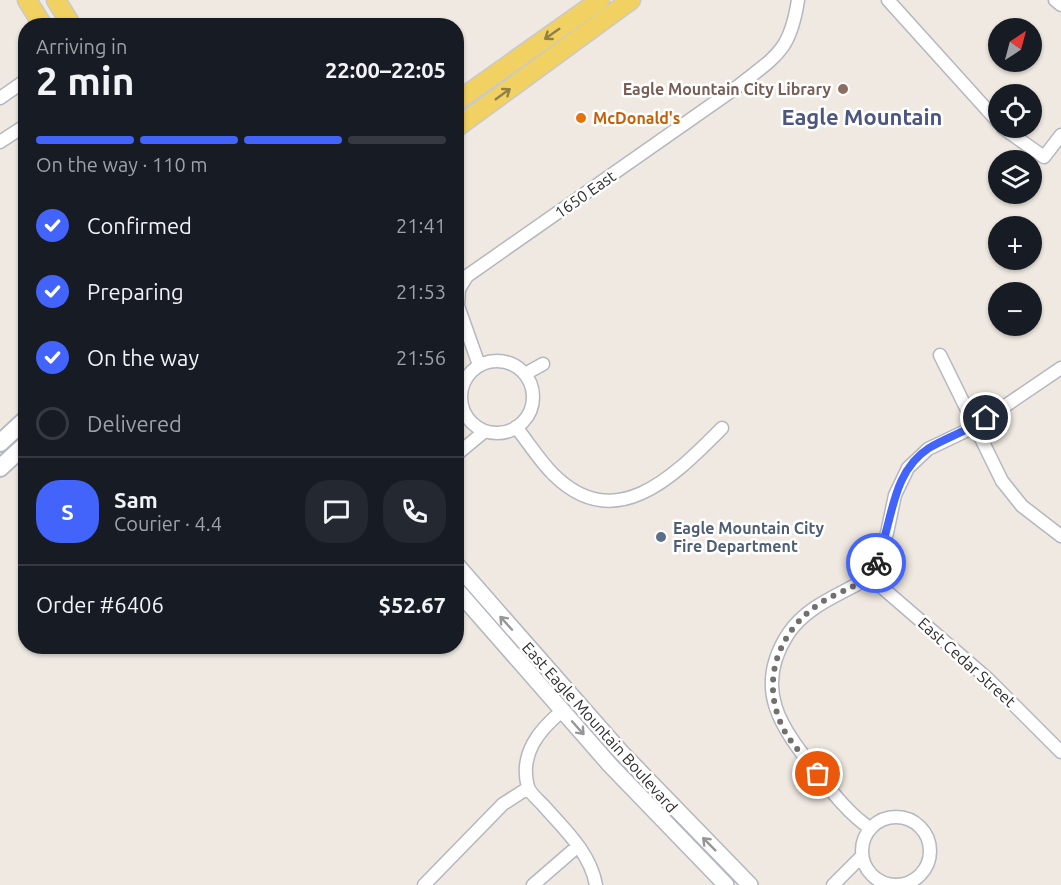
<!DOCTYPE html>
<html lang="en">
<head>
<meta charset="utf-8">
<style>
	:root { --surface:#171b24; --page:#242831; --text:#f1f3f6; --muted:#9ea1a6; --line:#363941; --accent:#4264fb }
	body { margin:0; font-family:Ubuntu,sans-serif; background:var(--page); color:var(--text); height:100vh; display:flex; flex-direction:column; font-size:22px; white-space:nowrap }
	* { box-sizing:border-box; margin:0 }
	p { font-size:20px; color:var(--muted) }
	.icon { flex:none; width:33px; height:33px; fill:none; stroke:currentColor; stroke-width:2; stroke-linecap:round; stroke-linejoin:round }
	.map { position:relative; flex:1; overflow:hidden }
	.panel { position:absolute; left:18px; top:18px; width:446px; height:636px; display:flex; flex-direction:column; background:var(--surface); border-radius:24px; box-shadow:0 2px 4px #0004 }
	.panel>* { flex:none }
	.needle { width:39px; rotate:36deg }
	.buttons { position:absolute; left:988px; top:18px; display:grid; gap:12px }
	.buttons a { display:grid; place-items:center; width:54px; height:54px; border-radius:50%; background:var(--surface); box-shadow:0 2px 4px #0004; font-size:30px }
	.pin { position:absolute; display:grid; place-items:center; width:51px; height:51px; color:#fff; margin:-26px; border:3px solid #fff; border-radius:50%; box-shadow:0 2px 6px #0007 }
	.courier { position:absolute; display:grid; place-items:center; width:60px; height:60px; margin:-30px; border:4px solid #4264fb; border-radius:50%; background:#fff; color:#222; box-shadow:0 2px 8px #0007 }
	.head em { font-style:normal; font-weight:700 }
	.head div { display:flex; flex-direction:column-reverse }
	.head { display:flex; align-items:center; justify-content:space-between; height:102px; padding:0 18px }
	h1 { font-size:39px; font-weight:700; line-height:45px }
	.bar { display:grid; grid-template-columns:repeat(4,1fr); gap:9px 6px; align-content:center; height:72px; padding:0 18px }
	.bar i { height:8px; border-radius:4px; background:var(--line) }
	.bar .current { background:var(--accent) }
	.bar p { grid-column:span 4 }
	.line { display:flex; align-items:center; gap:15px; padding:0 18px; border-top:2px solid var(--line) }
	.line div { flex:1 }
	.round { display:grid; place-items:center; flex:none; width:63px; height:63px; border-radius:24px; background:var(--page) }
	ol { padding:0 18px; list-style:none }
	li { display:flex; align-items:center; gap:18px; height:66px }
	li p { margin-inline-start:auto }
	li .icon { padding:6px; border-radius:50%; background:var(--accent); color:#fff; stroke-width:4 }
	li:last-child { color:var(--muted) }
	li i { width:33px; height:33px; border:3px solid var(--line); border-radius:50% }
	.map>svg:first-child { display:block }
</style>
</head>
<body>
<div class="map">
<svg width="1061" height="885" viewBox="0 0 1061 885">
	<rect width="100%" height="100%" fill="#efe9e1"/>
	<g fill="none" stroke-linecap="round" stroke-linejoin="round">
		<defs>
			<path id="minor" d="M888 0 999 123
				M1055 0 1061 5
				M0 98 26 80
				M1003 128 1044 157 1061 135
				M0 142 26 125
				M940 355 1002 481 1022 506 1061 536
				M461 397a36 36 0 1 1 72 0a36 36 0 1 1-72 0Z
				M479 365 458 306 459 289 467 276 737 87C776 56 790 52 798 0
				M525 374 543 364
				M516 427C528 442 539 460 553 474 616 537 675 475 722 428
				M456 455 485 431
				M870 577 988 679 1061 752
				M562 711C539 730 519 754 528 787 530 793 538 800 543 805 564 829 590 852 596 885
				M862 851a34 34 0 1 1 68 0a34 34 0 1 1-68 0Z
				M870 828C850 815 832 792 817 773 782 728 752 690 788 634 807 605 842 594 870 577L887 533 895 495 908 468 928 449 974 427 1061 368
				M424 885 503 804 528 788
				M533 885 578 846
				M833 885 862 856"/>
			<path id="tertiary" d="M456 564 621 752 750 885
				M456 589 610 765 726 885"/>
			<path id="secondary" d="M0 443 26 419
				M0 468 26 444"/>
			<path id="primary" d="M27 0 43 26
				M56 0 72 26
				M456 102 600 0
				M456 128 631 0"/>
		</defs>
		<use href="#minor" stroke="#b4b7c1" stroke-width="15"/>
		<use href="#tertiary" stroke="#b4b7c1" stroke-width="18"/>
		<use href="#secondary" stroke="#b4b7c1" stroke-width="20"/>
		<use href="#primary" stroke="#c9c9c9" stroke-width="21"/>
		<use href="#minor" stroke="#fff" stroke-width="12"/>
		<use href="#tertiary" stroke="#fff" stroke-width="15"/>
		<use href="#secondary" stroke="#fff" stroke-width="16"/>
		<use href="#primary" stroke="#f2d163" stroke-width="18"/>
	</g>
	<defs><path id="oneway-shaft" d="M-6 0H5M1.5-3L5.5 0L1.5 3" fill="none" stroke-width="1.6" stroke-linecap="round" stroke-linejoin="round" transform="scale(1.5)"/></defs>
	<g stroke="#908048">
		<use href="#oneway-shaft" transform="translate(552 34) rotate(145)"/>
		<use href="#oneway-shaft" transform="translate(503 94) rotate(-36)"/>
	</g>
	<g stroke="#969696">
		<use href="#oneway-shaft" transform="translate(506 623) rotate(-132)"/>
		<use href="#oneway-shaft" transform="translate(578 728) rotate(48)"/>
		<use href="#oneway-shaft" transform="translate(709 844) rotate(-135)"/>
	</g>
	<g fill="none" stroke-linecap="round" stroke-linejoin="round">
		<path stroke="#726f6d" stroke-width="6" stroke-dasharray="0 10.8" d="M818 774C807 760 792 745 784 730 759 682 778 630 822 602 844 588 865 587 876 563"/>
		<path stroke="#4264fb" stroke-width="8" d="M876 563C893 524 890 473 929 448 947 437 968 431 986 418"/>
	</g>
	<circle fill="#8d6e63" stroke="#fff" stroke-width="2" cx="843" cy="89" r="6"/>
	<circle fill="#e8710a" stroke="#fff" stroke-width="2" cx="581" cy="118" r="6"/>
	<circle fill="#5c6f8a" stroke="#fff" stroke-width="2" cx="661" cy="537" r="6"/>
	<g text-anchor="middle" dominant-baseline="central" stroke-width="5" stroke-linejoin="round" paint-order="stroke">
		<g font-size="16" font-weight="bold" fill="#785e54" stroke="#fff" text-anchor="end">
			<text x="831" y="89">Eagle Mountain City Library</text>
		</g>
		<g font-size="16" font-weight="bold" fill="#c56008" stroke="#fff" text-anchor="start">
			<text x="593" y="118">McDonald's</text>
		</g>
		<g font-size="16" fill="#2e2e2e" stroke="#fff">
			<text transform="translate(585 194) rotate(-35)">1650 East</text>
			<text transform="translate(967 662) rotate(42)">East Cedar Street</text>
			<text transform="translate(600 727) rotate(48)">East Eagle Mountain Boulevard</text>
		</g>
		<g font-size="16" font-weight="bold" fill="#4e5e75" stroke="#fff" text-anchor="start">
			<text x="673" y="528">Eagle Mountain City<tspan x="673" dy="18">Fire Department</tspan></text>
		</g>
		<g font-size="22" font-weight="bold" fill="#4d5680" stroke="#fff">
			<text x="862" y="116">Eagle Mountain</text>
		</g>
	</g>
</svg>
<div class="buttons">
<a><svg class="needle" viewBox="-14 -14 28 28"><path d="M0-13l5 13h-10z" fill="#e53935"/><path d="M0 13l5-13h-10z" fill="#9ea1a6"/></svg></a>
<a><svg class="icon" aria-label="locate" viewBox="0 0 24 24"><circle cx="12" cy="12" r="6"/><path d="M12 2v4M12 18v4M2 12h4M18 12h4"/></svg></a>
<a><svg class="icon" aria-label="layers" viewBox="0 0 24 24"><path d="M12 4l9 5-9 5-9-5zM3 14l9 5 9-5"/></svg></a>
<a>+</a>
<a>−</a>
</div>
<div class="pin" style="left:818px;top:774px;background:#ea580c"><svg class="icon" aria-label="bag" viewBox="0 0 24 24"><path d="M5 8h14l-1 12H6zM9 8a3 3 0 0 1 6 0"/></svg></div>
<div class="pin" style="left:986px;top:418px;background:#1f2937"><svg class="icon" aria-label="home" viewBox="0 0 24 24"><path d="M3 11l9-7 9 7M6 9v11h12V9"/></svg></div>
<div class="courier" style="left:876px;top:563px"><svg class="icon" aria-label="bike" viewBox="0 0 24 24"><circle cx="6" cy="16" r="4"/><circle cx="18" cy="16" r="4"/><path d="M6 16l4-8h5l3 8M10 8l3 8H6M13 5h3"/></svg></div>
<section class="panel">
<div class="head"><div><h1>2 min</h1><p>Arriving in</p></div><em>22:00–22:05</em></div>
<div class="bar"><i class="current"></i><i class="current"></i><i class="current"></i><i></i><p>On the way · 110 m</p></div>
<ol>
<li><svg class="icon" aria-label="check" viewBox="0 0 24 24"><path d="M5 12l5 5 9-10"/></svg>Confirmed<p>21:41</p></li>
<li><svg class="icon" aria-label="check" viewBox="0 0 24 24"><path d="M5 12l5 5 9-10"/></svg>Preparing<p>21:53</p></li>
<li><svg class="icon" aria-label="check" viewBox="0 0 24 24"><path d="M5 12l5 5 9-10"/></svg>On the way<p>21:56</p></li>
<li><i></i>Delivered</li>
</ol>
<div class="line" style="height:108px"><b class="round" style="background:var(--accent);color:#fff">S</b><div><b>Sam</b><p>Courier · 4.4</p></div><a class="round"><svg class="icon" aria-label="chat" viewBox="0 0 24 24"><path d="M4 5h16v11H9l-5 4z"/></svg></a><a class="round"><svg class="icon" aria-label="phone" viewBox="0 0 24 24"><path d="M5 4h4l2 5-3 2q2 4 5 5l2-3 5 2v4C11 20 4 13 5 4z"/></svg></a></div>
<div class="line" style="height:78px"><div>Order #6406</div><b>$52.67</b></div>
</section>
</div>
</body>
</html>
